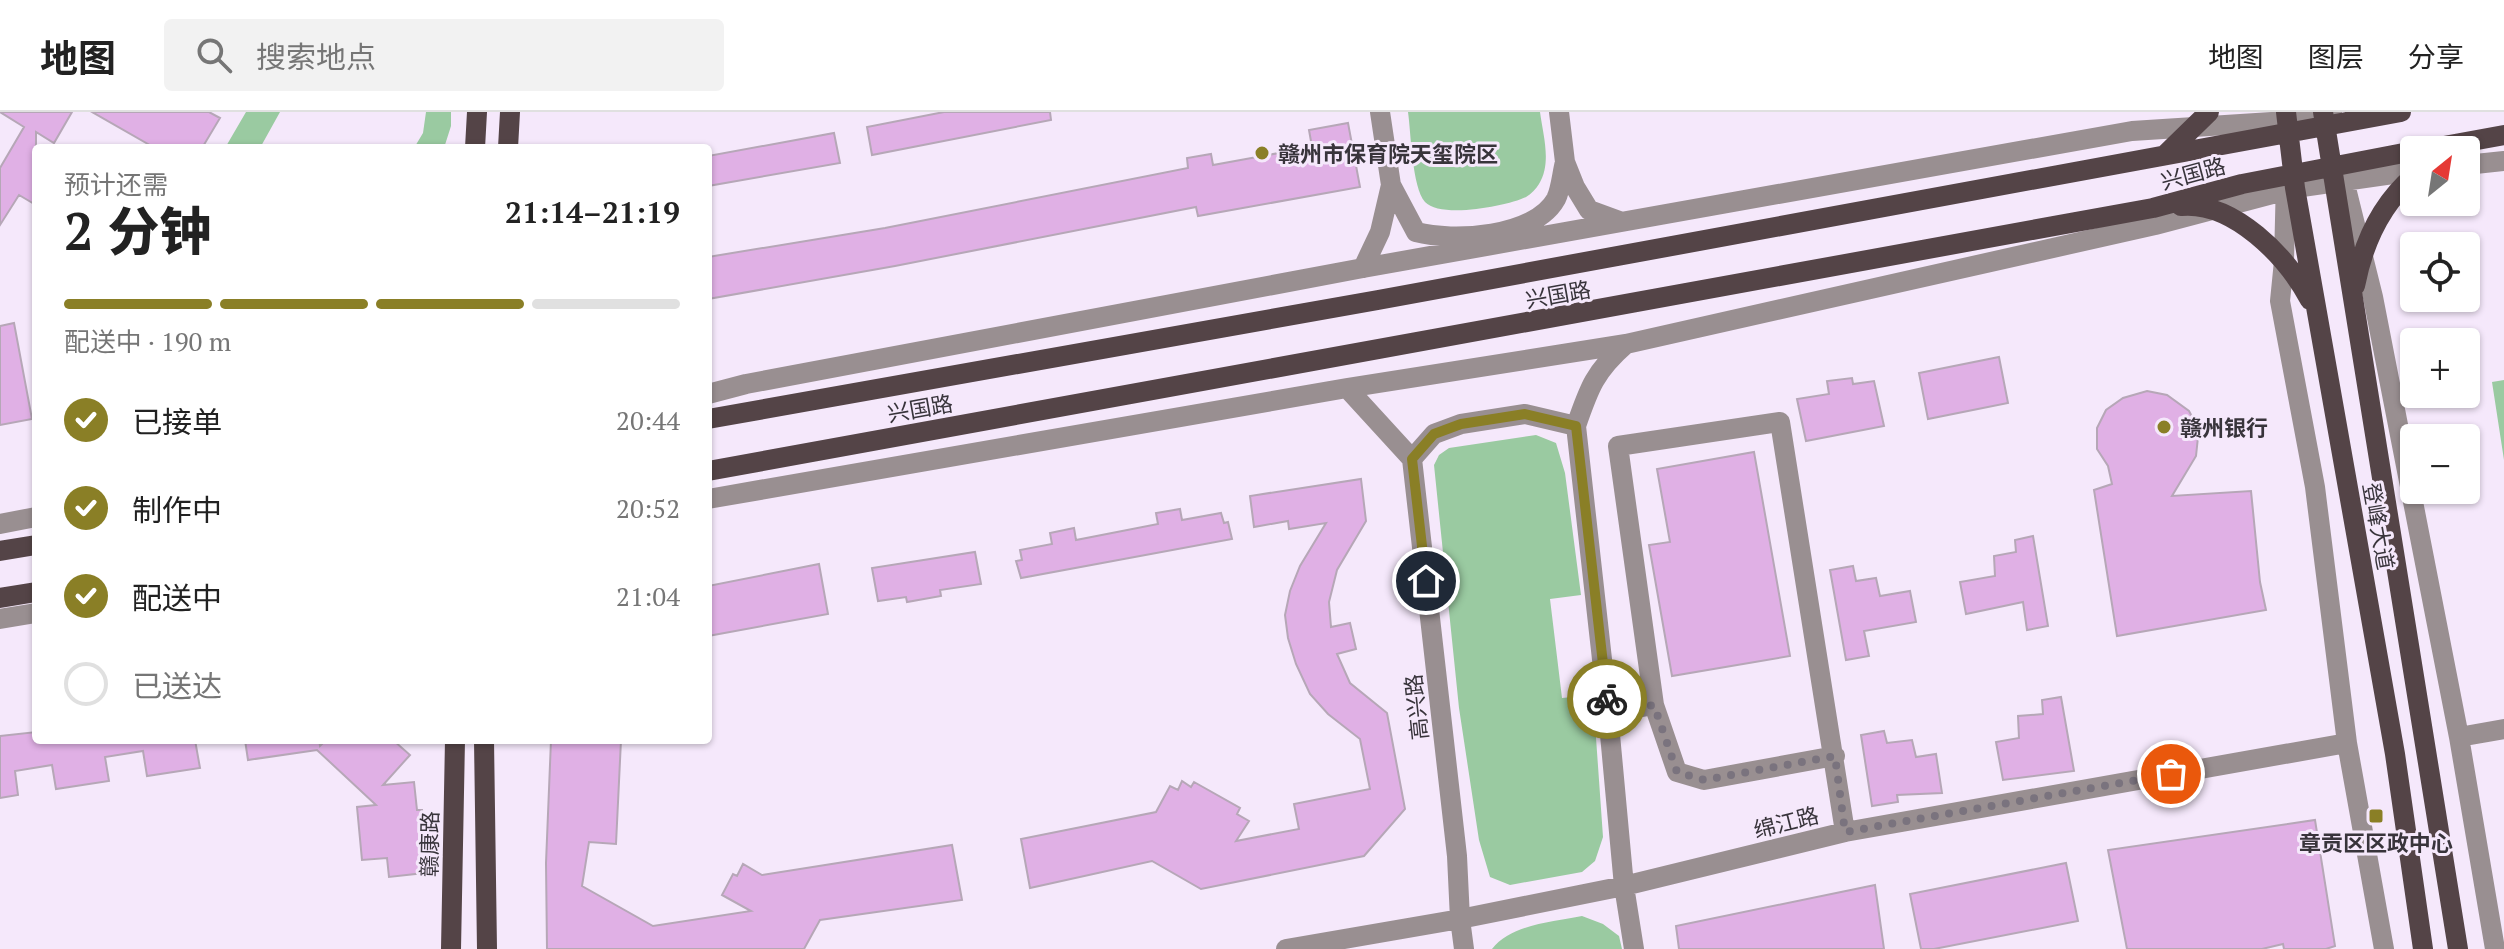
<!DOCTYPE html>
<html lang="zh">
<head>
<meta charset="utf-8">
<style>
	:root { --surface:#fff; --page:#f2f2f2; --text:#222; --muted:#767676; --line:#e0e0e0; --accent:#8a7f26 }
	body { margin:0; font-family:"PT Serif","Noto Sans SC",serif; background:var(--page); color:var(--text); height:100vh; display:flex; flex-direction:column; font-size:30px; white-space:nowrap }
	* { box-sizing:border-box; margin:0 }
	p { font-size:26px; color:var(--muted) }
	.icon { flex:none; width:44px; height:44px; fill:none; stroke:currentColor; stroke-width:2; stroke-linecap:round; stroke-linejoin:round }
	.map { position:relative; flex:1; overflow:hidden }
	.sheet { position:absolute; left:32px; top:32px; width:680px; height:600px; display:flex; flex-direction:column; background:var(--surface); border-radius:8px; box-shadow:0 2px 6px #0004 }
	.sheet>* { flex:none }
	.needle { width:52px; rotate:30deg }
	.tools { position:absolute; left:2400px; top:24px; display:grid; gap:16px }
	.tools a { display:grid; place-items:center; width:80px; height:80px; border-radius:8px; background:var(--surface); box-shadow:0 2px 6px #0004; font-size:40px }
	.pin { position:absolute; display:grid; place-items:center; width:68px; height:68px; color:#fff; margin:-34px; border:4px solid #fff; border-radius:50%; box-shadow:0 2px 8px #0007 }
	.courier { position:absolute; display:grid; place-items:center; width:80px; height:80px; margin:-40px; border:6px solid #8a7f26; border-radius:50%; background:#fff; color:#222; box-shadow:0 2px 10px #0007 }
	.head em { font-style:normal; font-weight:800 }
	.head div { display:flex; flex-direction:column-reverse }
	.head { display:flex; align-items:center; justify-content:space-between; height:136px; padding:0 32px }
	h1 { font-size:52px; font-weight:800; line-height:60px }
	.bar { display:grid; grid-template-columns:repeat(4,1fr); gap:12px 8px; align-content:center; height:96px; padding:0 32px }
	.bar i { height:10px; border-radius:6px; background:var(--line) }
	.bar .selected { background:var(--accent) }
	.bar p { grid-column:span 4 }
	ol { padding:0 32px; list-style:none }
	li { display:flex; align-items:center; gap:24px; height:88px }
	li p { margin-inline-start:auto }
	li .icon { padding:8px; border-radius:50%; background:var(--accent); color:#fff; stroke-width:4 }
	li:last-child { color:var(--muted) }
	li i { width:44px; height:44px; border:4px solid var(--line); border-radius:50% }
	header { display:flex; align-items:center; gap:48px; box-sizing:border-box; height:112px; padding:0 40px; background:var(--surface); border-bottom:2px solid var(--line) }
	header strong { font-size:38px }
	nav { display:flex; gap:44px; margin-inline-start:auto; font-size:28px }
	.search { width:560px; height:72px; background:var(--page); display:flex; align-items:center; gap:20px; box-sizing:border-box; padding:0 28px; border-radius:8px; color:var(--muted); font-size:30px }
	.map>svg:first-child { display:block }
</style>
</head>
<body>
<header>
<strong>地图</strong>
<div class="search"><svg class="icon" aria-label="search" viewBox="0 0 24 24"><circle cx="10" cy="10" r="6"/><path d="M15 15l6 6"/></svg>搜索地点</div>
<nav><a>地图</a><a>图层</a><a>分享</a></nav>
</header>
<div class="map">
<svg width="2504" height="837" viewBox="0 0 2504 837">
	<rect width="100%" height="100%" fill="#f5e8fb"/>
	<path fill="#9acaa1" d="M246 0H280L260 36H225Z
		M426 0H451V14L444 36H414L423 21Z
		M1408 0H1540C1543 23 1552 51 1539 72 1536 77 1531 82 1526 85 1507 94 1441 107 1425 90 1412 75 1411 21 1408 0Z
		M2504 268V348L2492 270Z
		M1536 323 1556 331 1565 361 1581 483 1550 487 1562 586 1593 583 1603 725 1595 749 1582 760 1510 773 1490 765 1479 728 1459 596 1434 353 1439 343 1449 336Z
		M1582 804 1603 812 1619 824 1622 837H1492C1511 812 1553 810 1582 804Z"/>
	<path fill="#e0b0e5" stroke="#b6a7b7" stroke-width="2" d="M0 0H72L54 31 36 20V93L19 83 0 113V56L24 15Z
		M92 0H209L220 6 202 36H155Z
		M944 0H1050L1051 8 872 43 867 15Z
		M1348 11 1360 75 1198 104 1196 95 895 154 708 187V145L885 116 1188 56 1187 46 1211 42 1213 53 1312 35 1309 18Z
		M834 21 840 51 708 74V44Z
		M14 211 32 307 0 313V214Z
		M1999 245 2008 291 1928 307 1919 261Z
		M1852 266 1853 272 1874 269 1884 314 1806 329 1797 287 1829 282 1827 269Z
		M2147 279 2167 283 2189 299 2196 312 2198 325 2196 344 2172 384 2251 379 2260 470 2266 498 2117 524 2094 378 2112 372 2108 354 2097 337V316L2106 298 2123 286Z
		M1754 340 1790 544 1672 564 1649 433 1670 430 1657 357Z
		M1361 367 1366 409 1337 458 1329 490 1331 515 1350 511 1356 537 1337 542 1350 571 1387 601 1405 697 1364 744 1201 777 1152 749 1030 776 1021 727 1156 700 1170 674 1178 678 1182 669 1191 675 1194 670 1240 696 1237 702 1249 709 1236 729 1299 717 1294 692 1370 677 1360 627 1328 602 1310 582 1296 552 1288 526 1285 503 1290 479 1300 454 1326 411 1289 417 1288 409 1254 415 1250 384Z
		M1180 397 1182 408 1221 401 1224 411 1228 410 1232 427 1021 466 1016 449 1022 448 1020 438 1052 432 1050 421 1074 416 1076 428 1158 412 1156 401Z
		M2033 424 2048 514 2027 518 2023 490 1966 502 1960 470 1995 464 1994 444 2016 440 2015 428Z
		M975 440 981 472 940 478 941 484 907 490 906 485 878 489 872 456Z
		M819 452 828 502 708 524V474Z
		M1853 454 1856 469 1876 466 1880 484 1910 479 1916 510 1864 519 1869 544 1846 548 1830 458Z
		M2061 585 2074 659 2003 668 1996 630 2019 626 2018 604 2043 602 2042 588Z
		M1884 619 1887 631 1912 628 1916 645 1936 642 1942 681 1897 683 1898 690 1872 694 1861 623Z
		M36 620V628H195L200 656 147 664 143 639 105 645 109 669 56 677 52 653 15 659 18 683 0 686V624Z
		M245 628H319L320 634 326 628H393L410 643 383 673 414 670 417 698H422L425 729 421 730 424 761 389 765 387 746 362 748 357 695 376 693 317 638 248 648Z
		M551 628H621L616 732 589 730 582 774 653 814 751 799 722 783 733 762 737 764 743 752 762 763 952 733 962 788 820 808 804 837H547L546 751Z
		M2315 708 2335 834 2326 837H2284L2283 832 2262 837H2127L2108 738Z
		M2066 751 2078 809 1934 837H1921L1910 782Z
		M1875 773 1884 837H1679L1676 814Z"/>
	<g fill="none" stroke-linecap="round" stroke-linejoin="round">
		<path stroke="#998f91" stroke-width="20" d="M1559 0 1565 50 1575 75 1589 98 1619 109
			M2466 53 2504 49
			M2341 56 2373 185 2459 625 2495 837
			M2286 67 2284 149 2280 189 2315 375 2347 631 2384 837
			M1391 73 1416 120C1453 130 1535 125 1556 87 1561 77 1562 61 1565 50
			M1363 156 1380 120 1391 73 1380 0
			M1347 276 1412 347
			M708 282 746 272 1363 156 2132 19 2287 9 2332 0
			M1576 314C1589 276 1595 259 1626 232
			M1412 347 1434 322 1461 312 1525 302 1576 314 1608 601 1624 774 1634 837
			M1412 347 1457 744 1460 807 1464 837
			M708 387 1347 276 1626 232 2155 113 2295 76 2414 59
			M0 412 36 405
			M0 507 36 501
			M1608 601 1654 593
			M2459 625 2504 617
			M1835 644 1704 668 1677 660 1654 593 1618 334 1780 310 1845 720
			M1286 837 1460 807 1624 774 1845 720 2347 631"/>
		<path stroke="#544447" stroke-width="20" d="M2286 0 2295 76 2395 642 2423 837
			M2323 0 2458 837
			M475 36 477 0
			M508 36 510 0
			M2422 38 2504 23
			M2166 42 2209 0
			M2181 94C2234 89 2287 145 2310 188
			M2355 174C2363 132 2381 92 2414 64
			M708 307 1378 188 2401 0
			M708 359 2153 96 2242 72 2414 39
			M0 439 36 433
			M0 486 36 480
			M484 628 487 837
			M451 837 455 628"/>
	</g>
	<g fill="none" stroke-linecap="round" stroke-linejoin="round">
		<path stroke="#7a737e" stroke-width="8" stroke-dasharray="0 14.4" d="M1607 587 1608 601 1654 593 1677 660 1704 668 1835 644 1845 720 2171 662"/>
		<path stroke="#8a7f26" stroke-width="10" d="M1426 469 1412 347 1434 322 1461 312 1525 302 1576 314 1607 587"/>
	</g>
	<g fill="#8a7f26" stroke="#f5e8fb" stroke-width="3">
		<circle cx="1262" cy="41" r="8"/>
		<circle cx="2164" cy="315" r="8"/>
		<rect x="2368" y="696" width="16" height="16" rx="4"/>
	</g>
	<g text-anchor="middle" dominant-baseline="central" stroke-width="6" stroke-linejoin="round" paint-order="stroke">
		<g font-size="22" font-weight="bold" fill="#38343b" stroke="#f5e8fb" text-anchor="start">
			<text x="1278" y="41">赣州市保育院天玺院区</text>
			<text x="2180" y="315">赣州银行</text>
			<text x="2376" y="730" text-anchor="middle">章贡区区政中心</text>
		</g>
		<g font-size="22" fill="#38343b" stroke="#f5e8fb">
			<text transform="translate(2193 61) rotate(-15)">兴国路</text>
			<text transform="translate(1558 182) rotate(-10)">兴国路</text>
			<text transform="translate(920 296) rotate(-10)">兴国路</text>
			<text transform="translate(2379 414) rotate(80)">登峰大道</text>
			<text transform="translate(1416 595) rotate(-96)">高兴路</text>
			<text transform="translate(1786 710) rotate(-14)">绵江路</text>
			<text transform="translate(429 732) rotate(-89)">赣康路</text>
		</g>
	</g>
</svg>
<div class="tools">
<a><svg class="needle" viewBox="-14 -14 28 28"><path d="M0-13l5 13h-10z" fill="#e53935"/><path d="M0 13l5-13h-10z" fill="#767676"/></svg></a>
<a><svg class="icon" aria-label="locate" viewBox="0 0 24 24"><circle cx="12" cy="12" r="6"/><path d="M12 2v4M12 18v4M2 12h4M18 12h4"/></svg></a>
<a>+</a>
<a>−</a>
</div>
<div class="pin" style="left:2171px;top:662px;background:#ea580c"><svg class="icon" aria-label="bag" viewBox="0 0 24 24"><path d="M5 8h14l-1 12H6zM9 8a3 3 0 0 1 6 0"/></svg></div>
<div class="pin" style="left:1426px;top:469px;background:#1f2937"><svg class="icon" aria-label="home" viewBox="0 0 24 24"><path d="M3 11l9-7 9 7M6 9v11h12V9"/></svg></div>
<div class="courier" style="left:1607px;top:587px"><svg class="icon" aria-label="bike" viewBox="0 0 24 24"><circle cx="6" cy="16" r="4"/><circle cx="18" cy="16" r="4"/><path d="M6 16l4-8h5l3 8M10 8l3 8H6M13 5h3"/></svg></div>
<section class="sheet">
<div class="head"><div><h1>2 分钟</h1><p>预计还需</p></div><em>21:14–21:19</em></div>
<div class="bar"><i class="selected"></i><i class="selected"></i><i class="selected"></i><i></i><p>配送中 · 190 m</p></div>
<ol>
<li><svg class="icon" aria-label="check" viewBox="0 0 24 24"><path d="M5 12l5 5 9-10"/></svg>已接单<p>20:44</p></li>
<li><svg class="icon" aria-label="check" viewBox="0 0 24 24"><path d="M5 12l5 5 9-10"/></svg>制作中<p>20:52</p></li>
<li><svg class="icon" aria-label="check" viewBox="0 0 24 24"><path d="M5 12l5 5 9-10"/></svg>配送中<p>21:04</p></li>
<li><i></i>已送达</li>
</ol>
</section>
</div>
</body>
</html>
